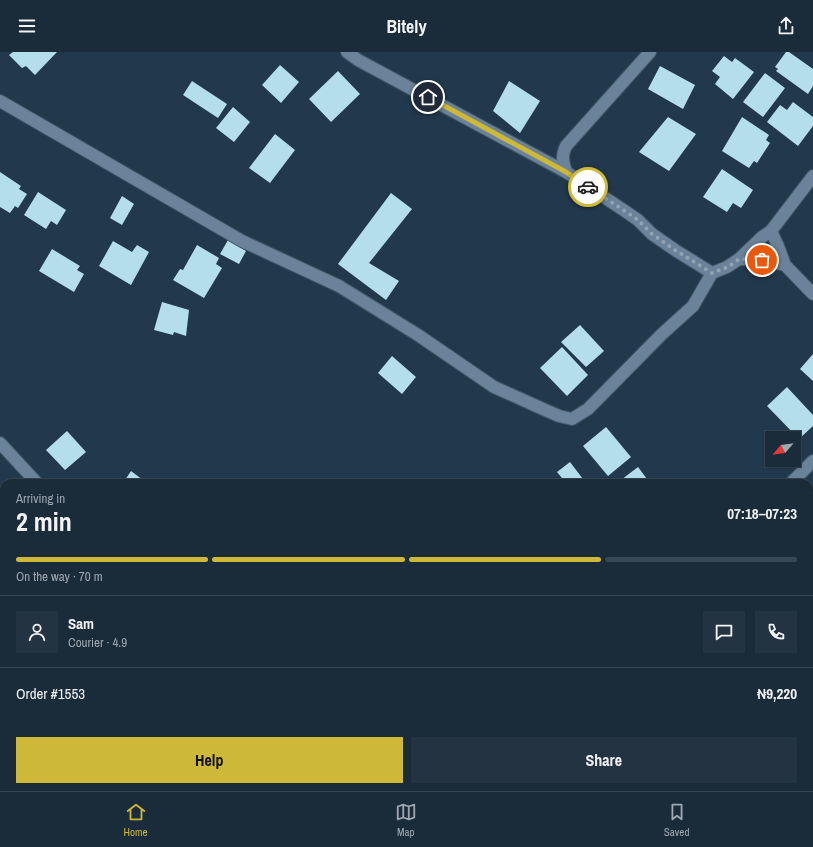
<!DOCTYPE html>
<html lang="en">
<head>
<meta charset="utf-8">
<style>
	:root { --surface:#1a2b3a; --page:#233342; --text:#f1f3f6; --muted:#9fa7af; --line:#384754; --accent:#ceb837 }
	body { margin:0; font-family:"Archivo Narrow",sans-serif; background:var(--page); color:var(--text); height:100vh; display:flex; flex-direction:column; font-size:15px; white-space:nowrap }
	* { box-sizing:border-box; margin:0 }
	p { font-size:13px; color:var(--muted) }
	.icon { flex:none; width:22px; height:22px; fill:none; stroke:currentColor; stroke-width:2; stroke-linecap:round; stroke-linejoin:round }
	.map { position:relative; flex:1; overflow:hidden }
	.side { position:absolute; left:0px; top:427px; width:813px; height:312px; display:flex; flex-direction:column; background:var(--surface); border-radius:12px 12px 0 0; box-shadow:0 1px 3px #0004,0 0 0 1px var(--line) }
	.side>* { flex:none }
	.needle { width:26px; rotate:242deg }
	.controls { position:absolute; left:765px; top:379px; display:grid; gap:8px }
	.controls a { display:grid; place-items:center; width:36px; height:36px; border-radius:0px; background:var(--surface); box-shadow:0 1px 3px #0004,0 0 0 1px var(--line); font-size:20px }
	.pin { position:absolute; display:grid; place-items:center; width:34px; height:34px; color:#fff; margin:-17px; border:2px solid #fff; border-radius:50%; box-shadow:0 1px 4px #0007 }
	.courier { position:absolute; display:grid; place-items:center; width:40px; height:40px; margin:-20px; border:3px solid #ceb837; border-radius:50%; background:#fff; color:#222; box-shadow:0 1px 5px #0007 }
	.overview em { font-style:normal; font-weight:700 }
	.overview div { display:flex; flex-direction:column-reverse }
	.overview { display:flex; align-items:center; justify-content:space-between; height:68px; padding:0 16px }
	h1 { font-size:26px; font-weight:700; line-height:30px }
	.bar { display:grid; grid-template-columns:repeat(4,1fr); gap:6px 4px; align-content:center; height:48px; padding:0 16px }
	.bar i { height:5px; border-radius:3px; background:var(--line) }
	.bar .selected { background:var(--accent) }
	.bar p { grid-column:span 4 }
	.line { display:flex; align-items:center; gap:10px; padding:0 16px; border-top:1px solid var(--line) }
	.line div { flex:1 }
	.round { display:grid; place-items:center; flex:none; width:42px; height:42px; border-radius:0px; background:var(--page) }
	.action { display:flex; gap:8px; margin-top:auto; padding:8px 16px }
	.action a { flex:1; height:46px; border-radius:0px; background:var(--accent); color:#111; font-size:16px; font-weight:700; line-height:46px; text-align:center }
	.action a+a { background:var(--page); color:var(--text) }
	header { display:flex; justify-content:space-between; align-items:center; height:52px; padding:0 16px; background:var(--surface); font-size:18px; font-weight:700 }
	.tab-bar { display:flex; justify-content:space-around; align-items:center; height:56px; border-top:1px solid var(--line); background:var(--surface); font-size:11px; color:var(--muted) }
	.tab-bar a { display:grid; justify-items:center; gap:2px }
	.tab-bar .selected { color:var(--accent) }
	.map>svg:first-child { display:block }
</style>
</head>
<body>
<header><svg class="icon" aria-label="menu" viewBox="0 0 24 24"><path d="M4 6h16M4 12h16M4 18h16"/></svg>Bitely<svg class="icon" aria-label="share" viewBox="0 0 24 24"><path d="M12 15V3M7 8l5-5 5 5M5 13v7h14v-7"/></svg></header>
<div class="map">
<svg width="813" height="739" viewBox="0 0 813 739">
	<rect width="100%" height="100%" fill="#22394d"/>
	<path fill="#b4deea" d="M13 0H57L35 23 26 14 22 16 9 3Z
		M786 0H789L813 17V34L808 42 776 19 778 17 775 15Z
		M724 4 732 10 735 6 754 20 733 47 715 32 720 25 712 19Z
		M280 13 299 30 281 51 262 33Z
		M660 14 695 33 683 57 648 37Z
		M338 19 360 42 331 70 309 47Z
		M765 21 785 36 763 65 743 50Z
		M192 29 227 52 218 66 183 43Z
		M509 29 540 49 520 81 493 59Z
		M793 50 813 65V74L798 94 767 70 780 53 787 58Z
		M233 55 250 70 234 90 216 76Z
		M668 65 696 82 669 119 639 100Z
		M742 65 769 83 766 88 770 91 757 111 754 109 749 116 722 99Z
		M275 82 295 98 270 131 249 116Z
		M722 117 753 138 741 156 733 151 727 160 703 145Z
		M0 120 21 134 19 137 27 142 18 156 15 154 10 161 0 155Z
		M38 140 66 158 57 173 51 169 46 177 24 163Z
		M391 141 412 157 369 211 399 229 386 248 338 212Z
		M122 144 134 152 122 173 110 166Z
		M228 188 246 199 239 212 220 202Z
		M113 189 132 200 137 193 149 200 131 233 99 214Z
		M197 193 219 206 216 212 222 216 204 246 173 228 180 217 183 218Z
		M52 197 80 214 77 218 84 222 74 240 39 219Z
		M162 250 189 258 186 284 174 280 173 283 154 278Z
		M580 273 604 299 586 315 561 290Z
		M562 295 588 323 567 344 540 316Z
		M813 302V329L800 317Z
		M392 304 416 325 402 342 378 321Z
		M787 335 813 363V374L799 387 767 354Z
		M606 375 631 405 608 424 583 394Z
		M67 379 86 400 65 418 46 398Z
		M570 410 586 431H566L557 420Z
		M638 415 650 431H617Z
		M131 419 147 431H123Z
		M0 435 4 438V449L0 454Z
		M0 477 4 480V516L0 513Z
		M0 588 4 590V617L0 624Z
		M4 630V642L0 640V636Z
		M85 735H94L92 739Z
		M99 735H130L128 739H97Z
		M220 735H252L249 739H218Z
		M259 735H276L282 739H257Z
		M342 735H365L362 739H343L341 737Z
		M591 735H623L627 738V739H588Z"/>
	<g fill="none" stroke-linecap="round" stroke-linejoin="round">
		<defs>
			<path id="minor" d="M347 0 358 8 566 120 625 159 638 168 652 182 675 198 712 221
				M0 49 242 189 339 234 418 283 494 335 543 357 559 364 572 367 588 357 662 282 693 254 712 221 727 215 739 207 762 185 771 179 813 124
				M566 120C563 109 561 105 566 94L650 0
				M771 179 778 194 785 213 813 242
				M739 207 762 208 785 213
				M0 391 37 431
				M791 431 813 409
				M0 676 4 682
				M44 735 47 739
				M305 735 309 739
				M732 735 738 739
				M560 739 562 735"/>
		</defs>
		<use href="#minor" stroke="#415566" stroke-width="14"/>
		<use href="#minor" stroke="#6a829a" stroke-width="12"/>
	</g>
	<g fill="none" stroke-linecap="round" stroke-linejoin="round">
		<path stroke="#93a4b3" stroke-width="4" stroke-dasharray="0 7.2" d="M588 135 625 159 638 168 652 182 675 198 712 221 728 215 739 207 762 208"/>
		<path stroke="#ceb837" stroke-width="5" d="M428 45 566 120 588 135"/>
	</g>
</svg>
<div class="controls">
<a><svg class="needle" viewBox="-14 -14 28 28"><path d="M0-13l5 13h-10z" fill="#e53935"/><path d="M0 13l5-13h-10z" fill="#9fa7af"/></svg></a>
</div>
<div class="pin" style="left:762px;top:208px;background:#ea580c"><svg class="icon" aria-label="bag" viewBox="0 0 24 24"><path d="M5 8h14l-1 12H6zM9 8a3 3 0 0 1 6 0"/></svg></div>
<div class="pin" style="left:428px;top:45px;background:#1f2937"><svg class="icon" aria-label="home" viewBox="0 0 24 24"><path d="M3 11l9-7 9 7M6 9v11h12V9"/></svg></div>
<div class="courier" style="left:588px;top:135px"><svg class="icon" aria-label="car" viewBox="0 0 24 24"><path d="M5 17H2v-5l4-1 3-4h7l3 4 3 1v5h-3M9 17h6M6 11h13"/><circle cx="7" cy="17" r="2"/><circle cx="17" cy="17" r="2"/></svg></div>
<section class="side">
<div class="overview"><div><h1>2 min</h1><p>Arriving in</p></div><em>07:18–07:23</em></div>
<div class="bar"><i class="selected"></i><i class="selected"></i><i class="selected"></i><i></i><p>On the way · 70 m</p></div>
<div class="line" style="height:72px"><a class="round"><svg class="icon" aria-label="person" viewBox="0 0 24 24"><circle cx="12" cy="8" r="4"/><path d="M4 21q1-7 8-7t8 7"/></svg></a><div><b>Sam</b><p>Courier · 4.9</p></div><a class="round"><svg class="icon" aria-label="chat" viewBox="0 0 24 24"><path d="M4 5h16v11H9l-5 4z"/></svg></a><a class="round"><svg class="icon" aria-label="phone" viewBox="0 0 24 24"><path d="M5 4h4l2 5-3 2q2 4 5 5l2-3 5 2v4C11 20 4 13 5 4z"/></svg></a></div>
<div class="line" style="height:52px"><div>Order #1553</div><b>₦9,220</b></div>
<div class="action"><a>Help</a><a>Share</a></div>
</section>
</div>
<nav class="tab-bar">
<a class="selected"><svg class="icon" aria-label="home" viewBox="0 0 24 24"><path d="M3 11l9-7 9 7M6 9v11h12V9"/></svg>Home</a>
<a><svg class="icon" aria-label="map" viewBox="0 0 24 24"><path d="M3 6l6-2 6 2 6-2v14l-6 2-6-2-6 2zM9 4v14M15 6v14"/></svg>Map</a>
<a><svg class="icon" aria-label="saved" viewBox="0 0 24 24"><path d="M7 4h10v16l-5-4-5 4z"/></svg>Saved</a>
</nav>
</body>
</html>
